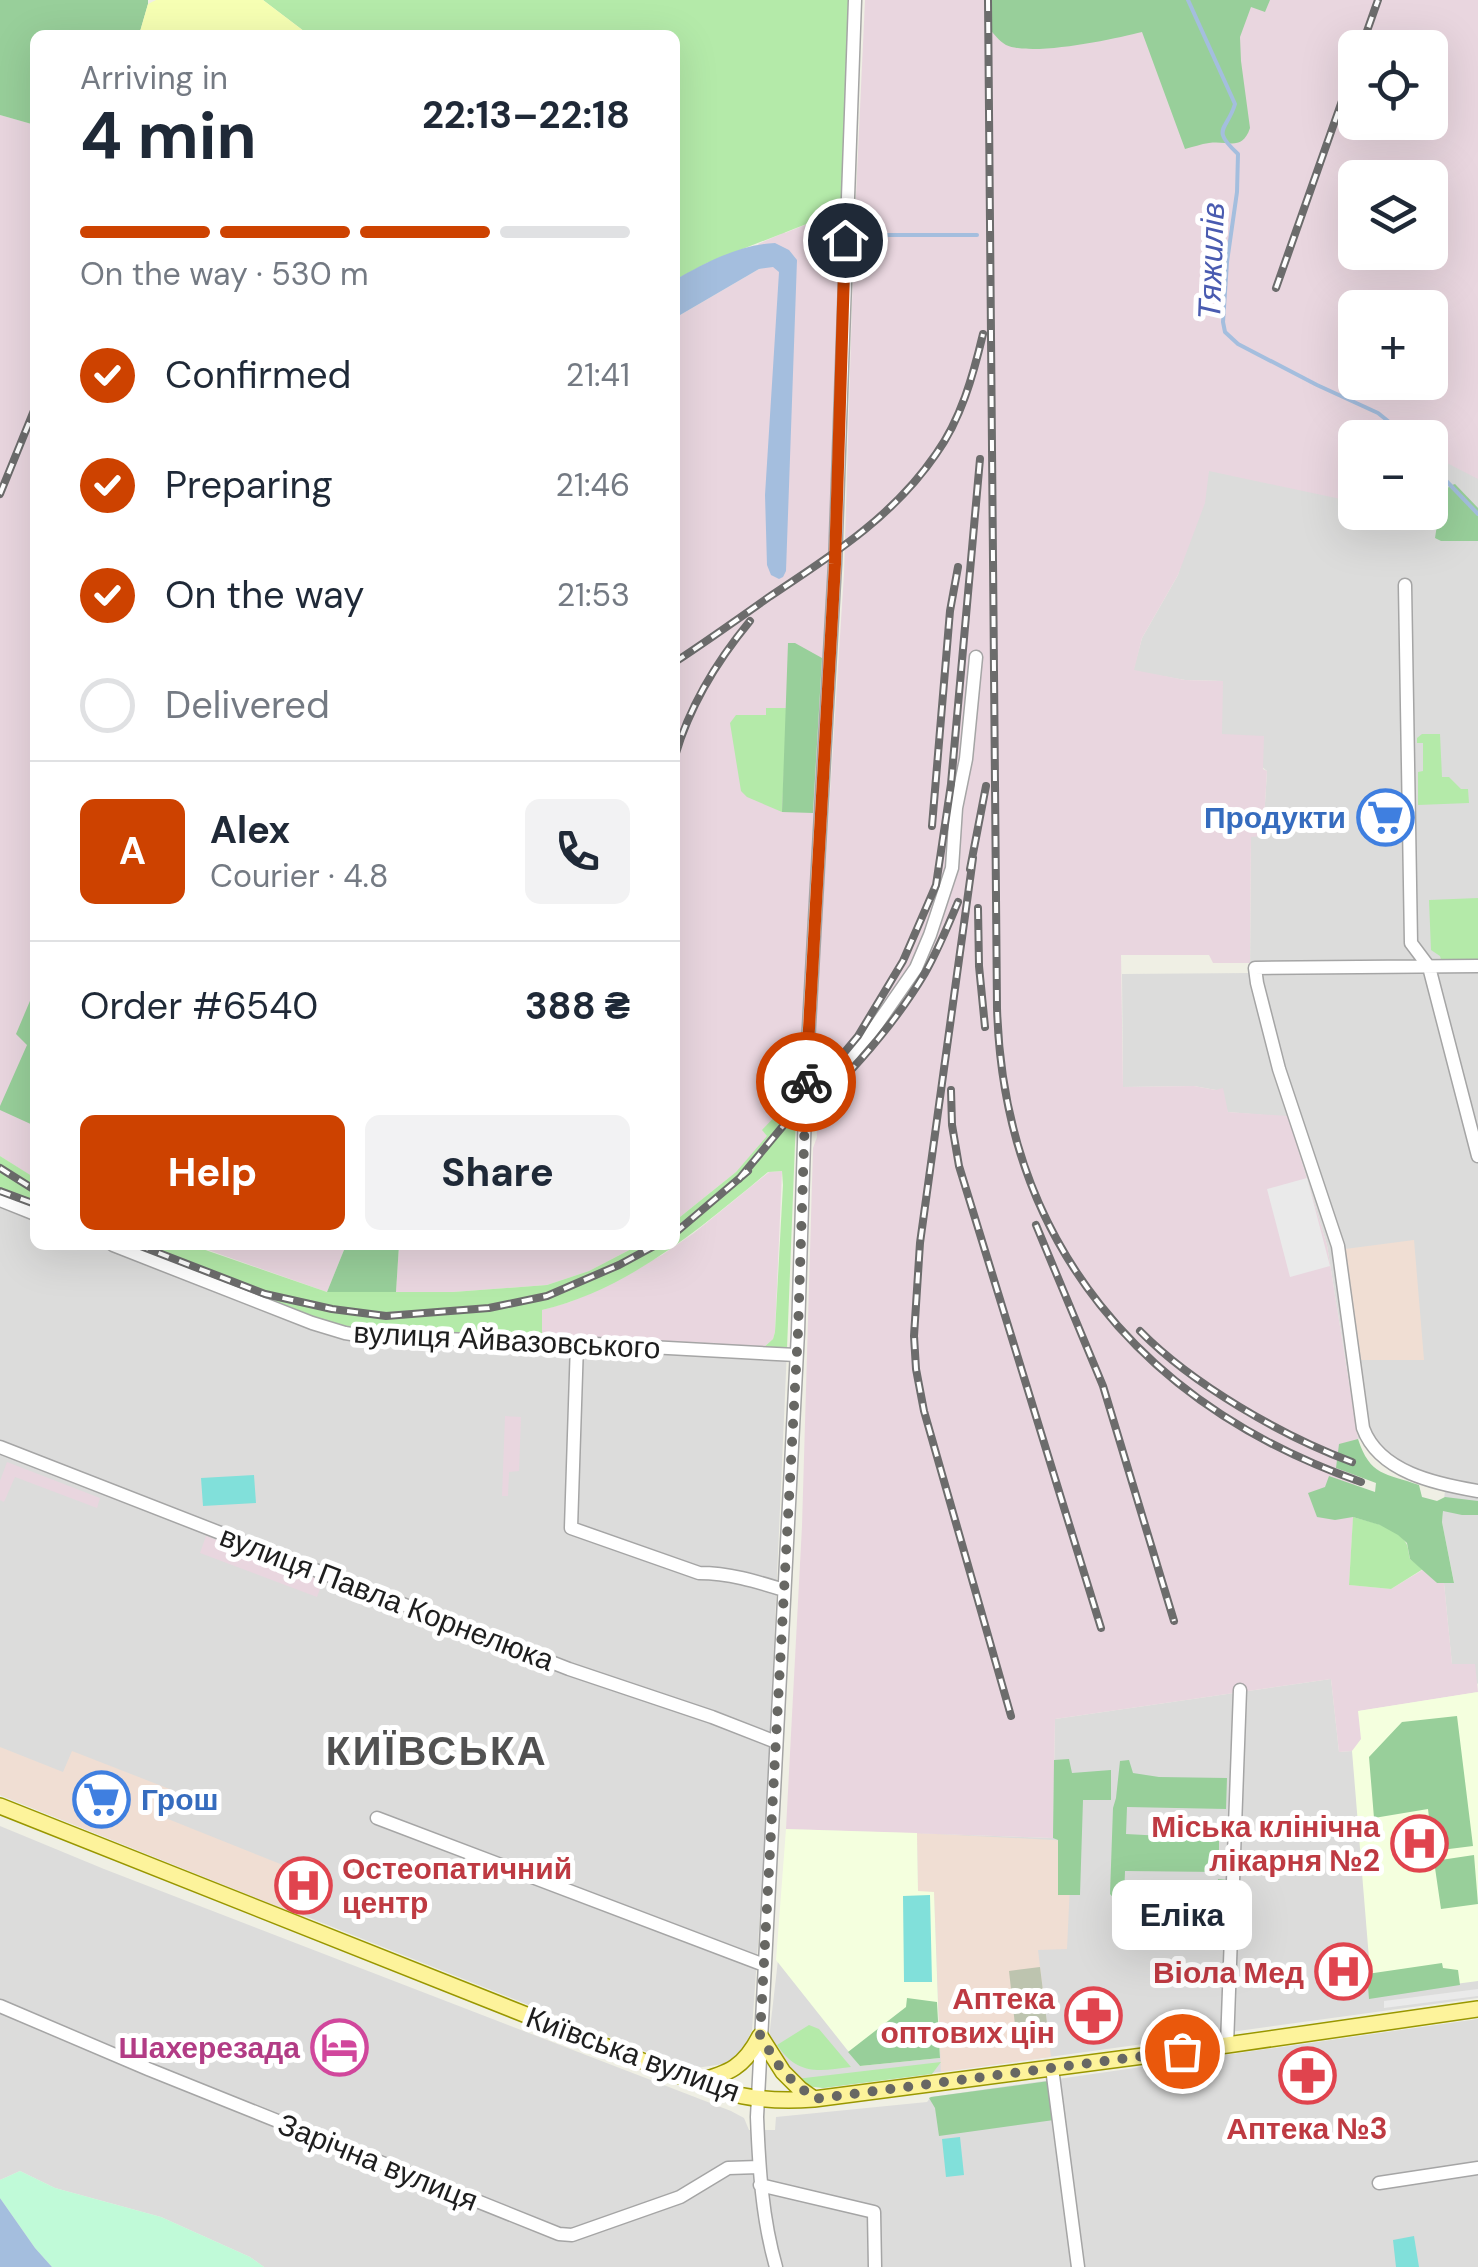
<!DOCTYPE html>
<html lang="en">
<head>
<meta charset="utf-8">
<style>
	:root { --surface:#fff; --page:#f2f2f3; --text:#1f2937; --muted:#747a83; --line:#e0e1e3; --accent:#cd4200 }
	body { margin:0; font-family:"DM Sans",sans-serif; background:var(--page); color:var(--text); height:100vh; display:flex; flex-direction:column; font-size:38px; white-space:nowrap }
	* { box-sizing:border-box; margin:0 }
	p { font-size:32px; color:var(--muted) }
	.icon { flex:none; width:55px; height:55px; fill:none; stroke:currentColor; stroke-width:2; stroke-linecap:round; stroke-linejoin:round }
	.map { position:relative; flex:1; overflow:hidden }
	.drawer { position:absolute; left:30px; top:30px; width:650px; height:1220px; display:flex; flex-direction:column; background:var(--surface); border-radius:15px; box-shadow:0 10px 40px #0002 }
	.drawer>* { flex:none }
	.buttons { position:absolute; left:1338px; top:30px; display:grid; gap:20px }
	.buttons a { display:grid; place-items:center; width:110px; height:110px; border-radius:15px; background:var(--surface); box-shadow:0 10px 40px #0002; font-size:50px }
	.pin { position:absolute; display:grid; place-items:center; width:85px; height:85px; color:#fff; margin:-42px; border:5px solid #fff; border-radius:50%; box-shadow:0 2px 10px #0007 }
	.courier { position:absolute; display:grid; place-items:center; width:100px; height:100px; margin:-50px; border:8px solid #cd4200; border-radius:50%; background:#fff; color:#222; box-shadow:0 2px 12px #0007 }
	.bubble { position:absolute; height:70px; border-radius:15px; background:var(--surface); box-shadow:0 10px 40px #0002; font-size:32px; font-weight:700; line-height:70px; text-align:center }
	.overview em { font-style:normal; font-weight:700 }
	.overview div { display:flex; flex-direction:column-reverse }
	.overview { display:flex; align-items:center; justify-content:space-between; height:170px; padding:0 50px }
	h1 { font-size:65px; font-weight:700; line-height:75px }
	.bar { display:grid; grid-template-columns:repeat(4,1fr); gap:15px 10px; align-content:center; height:120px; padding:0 50px }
	.bar i { height:12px; border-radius:8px; background:var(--line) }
	.bar .on { background:var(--accent) }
	.bar p { grid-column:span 4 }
	.line { display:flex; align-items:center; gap:25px; padding:0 50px; border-top:2px solid var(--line) }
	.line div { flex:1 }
	.round { display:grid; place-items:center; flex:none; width:105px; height:105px; border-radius:15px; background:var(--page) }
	ol { padding:0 50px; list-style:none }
	li { display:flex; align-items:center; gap:30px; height:110px }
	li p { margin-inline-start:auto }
	li .icon { padding:10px; border-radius:50%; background:var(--accent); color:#fff; stroke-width:4 }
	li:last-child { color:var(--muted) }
	li i { width:55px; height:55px; border:5px solid var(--line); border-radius:50% }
	.action { display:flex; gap:20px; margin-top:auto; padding:20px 50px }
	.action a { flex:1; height:115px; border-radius:15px; background:var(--accent); color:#fff; font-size:40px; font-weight:700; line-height:115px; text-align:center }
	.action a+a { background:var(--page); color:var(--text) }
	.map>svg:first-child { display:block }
</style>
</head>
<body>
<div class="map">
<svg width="1478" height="2267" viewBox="0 0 1478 2267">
	<rect width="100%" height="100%" fill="#efefe4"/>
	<path fill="#dcdcdb" d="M1478 388V1684L1452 1665 1444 1583 1454 1582 1442 1522 1446 1479 1405 1466 1391 1458 1368 1434 1358 1439 1327 1245 1288 1117 1228 1112 1216 1090 1194 1086 1123 1087 1122 974 1250 973 1251 836 1263 835 1267 771 1222 734V681L1185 680 1133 671 1142 638 1178 575 1209 470 1355 438V512H1430V464Z
		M0 1201 35 1215V1245H112L542 1341V1335L580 1336 602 1340 787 1349 766 1827 752 2030 743 2050 736 2058 723 2064 690 2069 0 1795Z
		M1331 1679 1339 1752 1352 1751 1361 1739 1478 1692V1998L823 2088 792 2076 769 2038 789 1865 786 1829 1053 1838 1055 1719Z
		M0 1826 104 1869 731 2111 744 2118 749 2130H775L776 2117 927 2102 931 2097 1478 2019V2267H264L250 2257 161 2217 55 2188 20 2171 0 2180Z"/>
	<path fill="#f0ded3" d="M1414 1240 1424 1360H1361L1345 1249Z
		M0 1747 63 1772 72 1751 172 1790 163 1817 318 1879 304 1917 0 1795Z
		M917 1833 1072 1841 1067 1949 1038 1950 1051 2057 941 2072 934 1893 918 1892Z"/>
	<path fill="#e9d6df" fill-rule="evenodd" d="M837 0 785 233 847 208 805 1086 763 1130 768 1136 736 1172 675 1221V318L759 269 773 266 758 244 781 234 675 35H589Z
		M865 0H1478V479L1447 463 1441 475 1438 473 1430 492V438H1355V502L1209 471 1205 503 1178 575 1142 638 1134 670 1185 680 1223 681 1222 734 1264 736 1263 769 1267 771 1263 836 1251 837 1250 963H1213L1209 955H1121L1123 1087 1194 1086 1216 1090 1223 1088 1228 1112 1288 1116 1327 1245 1358 1439 1349 1585 1391 1589 1424 1569 1437 1583H1444L1452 1664H1475L1478 1692 1359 1711 1362 1739 1352 1751 1339 1752 1331 1679 1055 1719 1053 1838 786 1829 802 1526 813 1148 817 1137 815 1088 812 1078 844 573 854 239ZM1355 48H1430V122H1355ZM1355 178H1430V252H1355ZM1355 308H1430V382H1355Z
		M0 115 35 125V1169L31 1176 0 1156Z
		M782 1171 775 1332 773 1339 762 1349 542 1335V1310L570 1302 598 1289 662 1255 694 1233 769 1172Z
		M194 1245H346L327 1292Z
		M399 1245H639L589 1271 547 1285 453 1292H396Z
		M505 1416 521 1417 519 1471 509 1472 508 1496H502Z
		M7 1462 100 1498 97 1508 15 1477 4 1502 0 1500V1481Z
		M206 1536 323 1581 317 1597 200 1553Z"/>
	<path fill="#f4ffde" d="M1478 1692V1981L1372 1995 1352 1751 1361 1739 1358 1711Z
		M786 1829 917 1833 918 1891 934 1892 940 2058 860 2066 776 1960Z"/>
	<path fill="#bdc4af" d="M1040 1967 1049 2039 1017 2043 1009 1971Z"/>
	<path fill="#b4eaa9" d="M263 0H854L847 208 707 263 675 280V35H309Z
		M766 708H787L782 812 747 797 741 791 730 723 736 715H766Z
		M1422 734H1440L1442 777H1449L1461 789H1468L1469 803 1418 805V772L1423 771V743H1417V738Z
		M1478 898V964L1442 963 1440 956 1431 950 1429 900Z
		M782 1109 791 1112 796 1118 787 1349H762L773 1339 775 1332 783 1185 782 1171 768 1172C702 1227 628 1290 542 1310V1342L345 1333 112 1245H191L327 1292H453L547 1285 589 1271 639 1245H675V1221L736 1172 767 1136 762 1130Z
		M0 1156 35 1178V1215L0 1201Z
		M1353 1517C1370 1522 1396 1526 1406 1543 1408 1545 1409 1556 1410 1559L1423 1569 1391 1589 1349 1585Z
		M809 2025 819 2029 851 2067C819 2071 798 2076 777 2045Z
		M941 2062 932 2074 823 2088 805 2086 796 2079Z"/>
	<path fill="#98cf9a" d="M0 0H148V4L139 35H35V125L0 115Z
		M988 0H1270L1265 12 1251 7 1240 37 1241 61 1250 128C1242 152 1228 140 1209 143 1201 144 1193 147 1185 149L1142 32C1114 39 1032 57 1006 45 999 41 994 34 989 28Z
		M1455 484 1478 508V541H1441L1435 538 1440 506 1449 486Z
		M788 643H795L822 658 813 813 782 812Z
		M35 989V1126L0 1110V1106L27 1045 16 1034Z
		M346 1245H399L396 1292H327Z
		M1358 1439C1370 1476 1385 1473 1419 1485L1422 1497 1437 1501 1445 1497 1478 1501V1515H1462L1443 1511 1442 1522 1454 1583H1437L1410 1559 1407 1543 1398 1535 1380 1525 1353 1517 1335 1520 1317 1517 1308 1493 1325 1487 1329 1476 1375 1492 1376 1483 1336 1468 1339 1444Z
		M1457 1716 1473 1846 1433 1851 1428 1809 1374 1818 1369 1757 1402 1722Z
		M1069 1759 1072 1773 1111 1770V1800H1083L1080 1895H1058V1840L1053 1838 1054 1760Z
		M1129 1760 1133 1773 1159 1777 1227 1778 1226 1809 1127 1807 1126 1834 1219 1839V1872L1125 1871 1124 1899 1217 1903 1218 1879 1227 1880V1919L1185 1917 1184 1926 1137 1924 1110 1894 1113 1808 1116 1798 1120 1761Z
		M1474 1855 1478 1904 1441 1909 1434 1861Z
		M1442 1963 1443 1968 1458 1970 1460 1985 1369 1999 1367 1974Z
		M907 1998 937 2002 940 2058 860 2066 848 2052 906 2007Z
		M1049 2081 1054 2120 939 2136 935 2108 929 2098 931 2097Z"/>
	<path fill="#f6ffb3" d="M156 0H263L309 35H139L148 4Z"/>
	<path fill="#c0fad8" d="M20 2171 55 2188 161 2217 250 2257 264 2267H52L35 2248 0 2198V2180Z"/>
	<path fill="#81e0da" d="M254 1475 256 1503 203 1506 201 1478Z
		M930 1895 932 1982H904L903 1896Z
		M960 2137 964 2175 946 2177 942 2139Z
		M1414 2236 1419 2267H1396L1393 2240Z"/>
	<path fill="#eaeaea" d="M1307 1178 1330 1266 1290 1277 1267 1189Z
		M1478 1989V1996L1384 2008V2001Z"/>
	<path fill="#a4bede" d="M775 243 789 250 797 260 786 571 783 577 779 579 771 575 767 565 765 495 779 272 773 267 759 269 675 318V280C704 263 741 244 775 243Z
		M0 2198 35 2248 52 2267H0Z"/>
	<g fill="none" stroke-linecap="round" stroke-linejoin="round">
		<path stroke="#a4bede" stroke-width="4" d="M1188 0 1235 104C1227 131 1210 128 1238 154L1237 192 1227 262 1223 322 1225 332 1238 344 1317 385 1378 413 1409 438
			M860 235H977
			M1430 464 1478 514"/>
		<defs>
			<path id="minor" d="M1405 585 1411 943 1429 967 1478 1156
				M1478 966 1255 968 1257 983 1279 1069 1338 1246 1363 1428C1379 1472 1436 1484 1478 1491
				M805 1106 864 1043 916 968 930 935 952 868 956 808 966 759 976 657
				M0 1200 35 1214
				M113 1245 312 1323 345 1333 370 1337 577 1343 796 1355
				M577 1343 571 1528 699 1573C729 1573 755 1581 784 1590
				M0 1447 569 1669 712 1717 776 1742
				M377 1818 764 1965
				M0 2006 148 2069 559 2234 572 2235 680 2197 728 2168 759 2167
				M1227 2045 1240 1690
				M1052 2068 1078 2267
				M1379 2183 1478 2168
				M760 2185 874 2212 875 2267
				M776 2267C762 2218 759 2167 757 2117L798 1332 806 1079 835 564 855 0"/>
			<path id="major" d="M0 1806 675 2074C729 2095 755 2103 814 2099L1227 2045 1478 2009
				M697 2082C730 2073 744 2067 760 2036L783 2072 800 2089 814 2099"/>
		</defs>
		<use href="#minor" stroke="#a5a5a5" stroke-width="15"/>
		<use href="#major" stroke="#999700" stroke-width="18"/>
		<use href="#minor" stroke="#fff" stroke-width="12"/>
		<use href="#major" stroke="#fdf39b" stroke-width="15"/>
		<defs>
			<path id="rail" d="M988 0 997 1008C1004 1244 1144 1406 1361 1482
				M1361 48 1378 0
				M1276 288 1355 64
				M0 494 35 408
				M675 662C707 641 738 619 769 597 831 556 893 517 936 454 961 419 973 376 983 334
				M675 756C690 705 716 662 750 621
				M932 826 950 611 958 567
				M973 858 920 1243 914 1336 916 1369 924 1411 1011 1716
				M970 869 986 786
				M978 908 979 966 985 1027
				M951 1090 952 1125 959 1166 1101 1628
				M817 1105C858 1065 896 1022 925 973 938 950 948 926 958 902
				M0 1168 35 1190
				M739 1179 858 1036 903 961 936 885 951 784 980 459
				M0 1191 35 1204
				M1036 1225 1103 1386 1174 1621
				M675 1233 748 1171
				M138 1245 265 1294 332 1309 386 1316 489 1308 547 1296 619 1265 656 1245
				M1140 1331C1192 1384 1282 1436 1352 1462"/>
		</defs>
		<use href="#rail" stroke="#6c6c6c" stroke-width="8"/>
		<use href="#rail" stroke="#fff" stroke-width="4" stroke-dasharray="11" stroke-linecap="butt"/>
	</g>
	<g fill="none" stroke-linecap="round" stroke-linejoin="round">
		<path stroke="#676763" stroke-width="10" stroke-dasharray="0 18" d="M806 1082 798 1332 760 2036 783 2072 814 2099 1182 2051"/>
		<path stroke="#cd4200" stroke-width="12" d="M806 1082 835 564 845 240"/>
	</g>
	<defs>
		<symbol id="supermarket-ring" viewBox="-11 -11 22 22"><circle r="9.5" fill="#fff" stroke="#3f7fe0" stroke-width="1.5"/><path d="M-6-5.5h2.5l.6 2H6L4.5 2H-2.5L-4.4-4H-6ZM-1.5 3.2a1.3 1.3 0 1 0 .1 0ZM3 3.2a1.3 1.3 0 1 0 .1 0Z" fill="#3f7fe0"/></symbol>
		<symbol id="hospital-ring" viewBox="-11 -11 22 22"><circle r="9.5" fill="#fff" stroke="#e0444e" stroke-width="1.5"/><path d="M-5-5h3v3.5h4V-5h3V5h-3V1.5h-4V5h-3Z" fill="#e0444e"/></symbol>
		<symbol id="pharmacy-ring" viewBox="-11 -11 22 22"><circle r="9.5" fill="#fff" stroke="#e0444e" stroke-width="1.5"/><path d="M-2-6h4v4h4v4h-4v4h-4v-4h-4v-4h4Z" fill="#e0444e"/></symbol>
		<symbol id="hotel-ring" viewBox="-11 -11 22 22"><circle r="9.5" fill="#fff" stroke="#d1479c" stroke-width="1.5"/><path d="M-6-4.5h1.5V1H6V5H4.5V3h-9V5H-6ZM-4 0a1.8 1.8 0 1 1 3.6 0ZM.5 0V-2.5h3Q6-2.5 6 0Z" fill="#d1479c"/></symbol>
	</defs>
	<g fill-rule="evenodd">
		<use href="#supermarket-ring" x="1354" y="786" width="63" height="63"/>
		<use href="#supermarket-ring" x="70" y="1768" width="63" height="63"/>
		<use href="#hospital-ring" x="1388" y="1812" width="63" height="63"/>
		<use href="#hospital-ring" x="272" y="1854" width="63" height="63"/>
		<use href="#hospital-ring" x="1312" y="1940" width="63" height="63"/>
		<use href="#pharmacy-ring" x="1062" y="1984" width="63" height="63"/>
		<use href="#hotel-ring" x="308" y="2016" width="63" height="63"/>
		<use href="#pharmacy-ring" x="1276" y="2044" width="63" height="63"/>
	</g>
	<g text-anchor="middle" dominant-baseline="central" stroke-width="10" stroke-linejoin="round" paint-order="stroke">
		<g font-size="30" font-weight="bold" fill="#366cbe" stroke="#fff" text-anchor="end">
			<text x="1346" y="817">Продукти</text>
			<text x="141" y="1799" text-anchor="start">Грош</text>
		</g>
		<g font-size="30" fill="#1e1e1e" stroke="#fff">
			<text transform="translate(507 1340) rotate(3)">вулиця Айвазовського</text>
			<text transform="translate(387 1598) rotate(21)">вулиця Павла Корнелюка</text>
			<text transform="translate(633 2054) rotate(20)">Київська вулиця</text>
			<text transform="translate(378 2162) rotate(22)">Зарічна вулиця</text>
		</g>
		<g font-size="30" font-weight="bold" fill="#be3a42" stroke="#fff" text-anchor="end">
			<text x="1380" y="1826">Міська клінічна<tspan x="1380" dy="34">лікарня №2</tspan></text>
			<text x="342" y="1868" text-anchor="start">Остеопатичний<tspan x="342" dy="34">центр</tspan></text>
			<text x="1304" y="1972">Віола Мед</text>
			<text x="1055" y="1998">Аптека<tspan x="1055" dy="34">оптових цін</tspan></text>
			<text x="1307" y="2128" text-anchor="middle">Аптека №3</text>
		</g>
		<g font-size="30" font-weight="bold" fill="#b23c85" stroke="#fff" text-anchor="end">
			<text x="300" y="2047">Шахерезада</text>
		</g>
		<g font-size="32" font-style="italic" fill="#495bb0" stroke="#fff">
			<text transform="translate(1211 261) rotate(-88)">Тяжилів</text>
		</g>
		<g font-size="40" font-weight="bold" letter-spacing="2.5" fill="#515151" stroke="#fff">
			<text x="437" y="1751">КИЇВСЬКА</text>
		</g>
	</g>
</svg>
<div class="buttons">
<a><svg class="icon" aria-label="locate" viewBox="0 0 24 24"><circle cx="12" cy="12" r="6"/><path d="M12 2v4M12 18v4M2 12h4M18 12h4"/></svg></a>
<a><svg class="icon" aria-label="layers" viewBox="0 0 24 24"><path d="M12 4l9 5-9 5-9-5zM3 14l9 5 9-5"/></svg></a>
<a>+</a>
<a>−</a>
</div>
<div class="pin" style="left:1182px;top:2051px;background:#ea580c"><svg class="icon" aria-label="bag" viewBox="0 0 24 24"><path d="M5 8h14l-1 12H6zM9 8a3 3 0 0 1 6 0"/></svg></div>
<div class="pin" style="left:845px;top:240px;background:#1f2937"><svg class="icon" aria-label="home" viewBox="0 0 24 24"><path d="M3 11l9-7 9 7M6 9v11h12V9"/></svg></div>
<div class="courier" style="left:806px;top:1082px"><svg class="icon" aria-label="bike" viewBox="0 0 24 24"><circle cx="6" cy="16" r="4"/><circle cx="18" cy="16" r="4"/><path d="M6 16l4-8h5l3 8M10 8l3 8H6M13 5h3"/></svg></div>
<div class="bubble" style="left:1112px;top:1880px;width:140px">Еліка</div>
<section class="drawer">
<div class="overview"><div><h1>4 min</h1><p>Arriving in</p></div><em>22:13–22:18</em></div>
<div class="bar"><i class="on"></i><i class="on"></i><i class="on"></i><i></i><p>On the way · 530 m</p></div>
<ol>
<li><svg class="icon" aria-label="check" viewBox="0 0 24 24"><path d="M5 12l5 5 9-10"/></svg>Confirmed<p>21:41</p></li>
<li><svg class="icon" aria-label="check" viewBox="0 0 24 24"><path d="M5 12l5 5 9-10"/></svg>Preparing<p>21:46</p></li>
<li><svg class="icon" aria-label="check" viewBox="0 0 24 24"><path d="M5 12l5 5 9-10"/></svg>On the way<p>21:53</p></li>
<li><i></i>Delivered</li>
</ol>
<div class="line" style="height:180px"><b class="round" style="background:var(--accent);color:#fff">A</b><div><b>Alex</b><p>Courier · 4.8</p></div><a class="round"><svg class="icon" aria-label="phone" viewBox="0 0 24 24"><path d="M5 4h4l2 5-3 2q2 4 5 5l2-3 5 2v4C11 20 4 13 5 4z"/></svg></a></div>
<div class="line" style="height:130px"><div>Order #6540</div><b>388 ₴</b></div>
<div class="action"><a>Help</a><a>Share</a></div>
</section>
</div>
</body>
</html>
